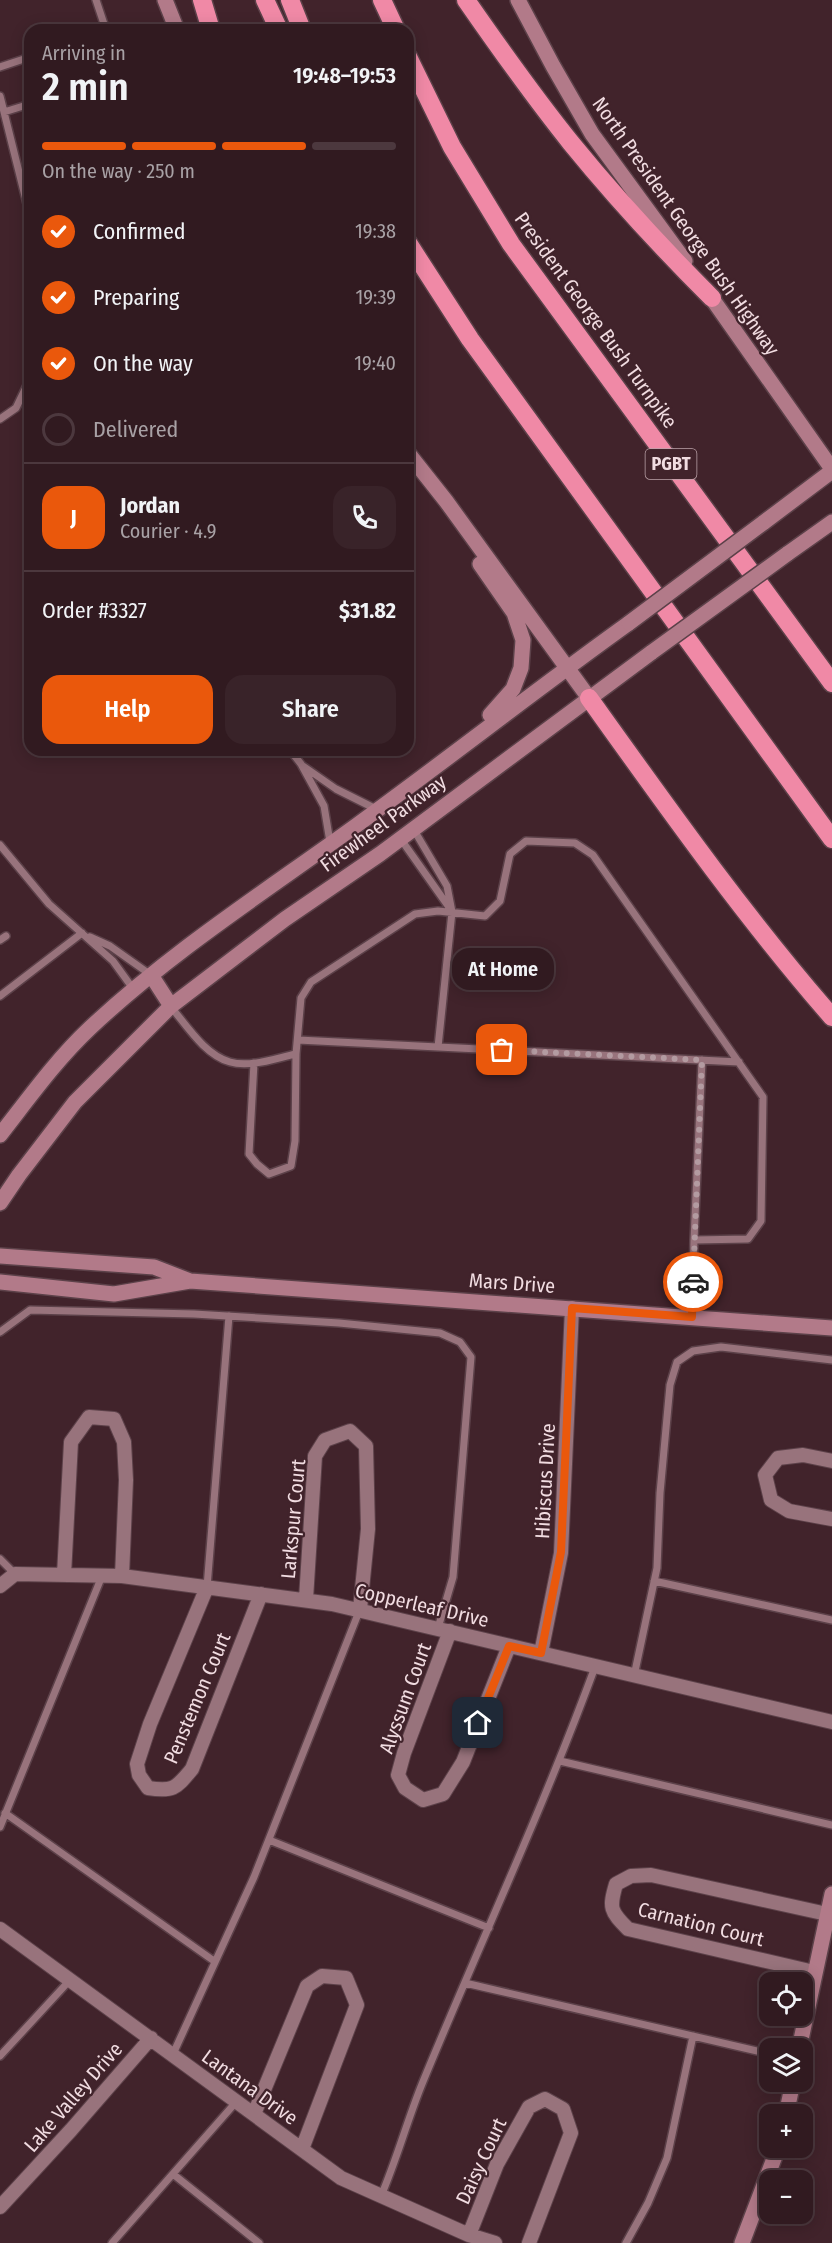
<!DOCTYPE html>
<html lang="en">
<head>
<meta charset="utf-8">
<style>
	:root { --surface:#311a20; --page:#392329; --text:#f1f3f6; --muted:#a8a1a5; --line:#4c383e; --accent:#ea580c }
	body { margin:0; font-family:"Fira Sans Condensed",sans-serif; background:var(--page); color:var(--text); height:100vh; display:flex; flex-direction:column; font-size:22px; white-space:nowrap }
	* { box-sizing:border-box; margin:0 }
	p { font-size:20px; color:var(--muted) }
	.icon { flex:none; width:33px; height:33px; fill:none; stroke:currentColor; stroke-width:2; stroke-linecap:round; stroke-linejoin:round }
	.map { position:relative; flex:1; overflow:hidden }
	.side { position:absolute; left:24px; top:24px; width:390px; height:732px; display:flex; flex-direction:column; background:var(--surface); border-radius:18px; box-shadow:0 3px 15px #0003,0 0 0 2px var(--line) }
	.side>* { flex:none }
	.tools { position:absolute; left:759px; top:1972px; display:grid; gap:12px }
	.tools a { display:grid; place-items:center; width:54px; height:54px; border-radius:12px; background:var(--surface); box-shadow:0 3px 15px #0003,0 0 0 2px var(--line); font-size:30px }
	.pin { position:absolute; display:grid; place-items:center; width:51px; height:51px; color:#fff; margin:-26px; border-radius:12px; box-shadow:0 3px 9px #0006 }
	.courier { position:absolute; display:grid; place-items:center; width:60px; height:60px; margin:-30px; border:4px solid #ea580c; border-radius:50%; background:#fff; color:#222; box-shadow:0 2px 8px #0007 }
	.bubble { position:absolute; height:42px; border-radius:18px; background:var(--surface); box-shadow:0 3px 15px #0003,0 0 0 2px var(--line); font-size:20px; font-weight:600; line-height:42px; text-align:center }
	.summary em { font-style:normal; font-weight:600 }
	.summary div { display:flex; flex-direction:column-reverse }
	.summary { display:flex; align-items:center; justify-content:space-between; height:102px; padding:0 18px }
	h1 { font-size:39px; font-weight:600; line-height:45px }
	.bar { display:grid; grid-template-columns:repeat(4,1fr); gap:9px 6px; align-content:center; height:72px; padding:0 18px }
	.bar i { height:8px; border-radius:4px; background:var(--line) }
	.bar .active { background:var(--accent) }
	.bar p { grid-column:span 4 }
	.line { display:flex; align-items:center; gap:15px; padding:0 18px; border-top:2px solid var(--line) }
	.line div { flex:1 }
	.round { display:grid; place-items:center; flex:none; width:63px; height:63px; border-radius:18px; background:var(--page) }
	ol { padding:0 18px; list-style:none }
	li { display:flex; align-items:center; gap:18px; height:66px }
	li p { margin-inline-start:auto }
	li .icon { padding:6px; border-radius:50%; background:var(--accent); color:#fff; stroke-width:4 }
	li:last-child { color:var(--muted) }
	li i { width:33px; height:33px; border:3px solid var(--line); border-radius:50% }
	.cta { display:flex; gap:12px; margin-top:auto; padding:12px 18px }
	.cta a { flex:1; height:69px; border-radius:18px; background:var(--accent); color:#fff; font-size:24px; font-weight:600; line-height:69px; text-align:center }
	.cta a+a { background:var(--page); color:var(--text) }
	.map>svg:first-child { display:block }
</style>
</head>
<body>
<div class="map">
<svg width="832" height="2243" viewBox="0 0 832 2243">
	<rect width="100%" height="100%" fill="#41232b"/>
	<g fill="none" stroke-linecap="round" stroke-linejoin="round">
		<defs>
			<path id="lane" d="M96 0 106 30
				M0 67 30 57
				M0 96 30 216
				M4 112 30 104
				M0 419 16 408 30 379
				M290 750 301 764 324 806 330 842
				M303 766 336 789 376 809
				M400 838 451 910
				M0 845 49 904 113 961 134 990
				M90 937 110 946 151 975
				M0 940 6 936
				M0 996 82 933
				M171 1007C187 1026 205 1055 230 1062 250 1068 276 1058 296 1054L301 998 311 982 415 914 438 911 485 916 500 901 510 854 526 841 575 843 593 855 763 1097 761 1221 748 1239 694 1240 692 1317
				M298 1040 438 1047 452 912 447 886 414 830
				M438 1047 739 1062
				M254 1063 249 1154 257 1164 269 1174 291 1166 295 1141 296 1054
				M694 1240 702 1060
				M0 1332 30 1310 194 1314 339 1323 440 1333 460 1342 471 1357 453 1577 438 1628
				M0 1559 15 1574
				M654 1581 832 1620
				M207 1587 229 1316
				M634 1676 657 1568 660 1493 670 1385 677 1362 693 1351 721 1347 832 1360
				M560 1761 832 1825
				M5 1813 214 1961
				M0 1827 102 1576
				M269 1840 489 1928
				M465 1983 770 2054
				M173 2054 254 1877 360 1609
				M0 2056 70 1980
				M173 2174 259 2243
				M381 2196C397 2159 407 2121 422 2084 479 1945 543 1809 595 1667
				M112 2243 237 2101
				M626 2243 648 2203 667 2158 693 2036"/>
			<path id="street" d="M832 1461 803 1455 778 1458 765 1475 771 1500 789 1511 832 1519
				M64 1575 71 1442 89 1417 114 1419 124 1442 126 1480 122 1576
				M0 1586 15 1574 122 1576 332 1604 832 1722
				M207 1587 150 1724 137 1764 139 1775 148 1788C174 1792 176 1788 192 1769L261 1594
				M306 1599 315 1456 325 1440 350 1431 366 1446 368 1529 360 1609
				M450 1631 404 1753 398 1775 405 1788 423 1800 443 1794 463 1762 509 1646
				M541 1653 561 1553 572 1308
				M0 1929 341 2178 469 2235 495 2243
				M814 1972 628 1929C610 1911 609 1908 616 1884L631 1876 651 1875 827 1914
				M254 2114 307 1986 322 1976 346 1978 357 2005 302 2149
				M0 2207 71 2130 151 2038
				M469 2235 497 2164 529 2107 545 2099 563 2109 571 2133 529 2243"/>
			<path id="secondary" d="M165 0 177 30
				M518 0 553 66 592 134 685 261
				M706 290 832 469
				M408 453 446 501 589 698
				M763 523 832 471
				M787 554 832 522
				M480 564 514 613 523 640 521 668 513 689 490 715
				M151 975 171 1006
				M0 1135C29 1098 56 1060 90 1028 172 951 266 891 357 825 448 759 537 689 629 623
				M0 1203 19 1175 75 1102 171 1006 285 919 380 854 652 652
				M0 1256 154 1267 190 1281
				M0 1282 114 1294 190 1281 832 1328
				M799 2049 832 1894
				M786 2115 793 2082
				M742 2243 778 2148"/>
			<path id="highway" d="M202 0 211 30
				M265 0 279 30
				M290 0 302 30
				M382 0 396 30
				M466 0C500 49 534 97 571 143 615 197 663 249 712 298
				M408 57 452 147 511 244 832 683
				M408 243 470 339 832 839
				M589 698C667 807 744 916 832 1017"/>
		</defs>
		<use href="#lane" stroke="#5c4149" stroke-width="10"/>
		<use href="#street" stroke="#5c4149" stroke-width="16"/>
		<use href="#secondary" stroke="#5c4149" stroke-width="18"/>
		<use href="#highway" stroke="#5c4149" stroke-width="21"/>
		<use href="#lane" stroke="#98737c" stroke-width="7"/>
		<use href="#street" stroke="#98737c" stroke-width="14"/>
		<use href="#secondary" stroke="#b27a89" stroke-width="15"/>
		<use href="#highway" stroke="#f089a6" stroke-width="18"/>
		<defs>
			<path id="secondary-bridge" d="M629 623 763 523
				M652 652 787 554"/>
		</defs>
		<use href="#secondary-bridge" stroke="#5c4149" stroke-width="18" stroke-linecap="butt"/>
		<use href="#secondary-bridge" stroke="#b27a89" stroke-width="15"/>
	</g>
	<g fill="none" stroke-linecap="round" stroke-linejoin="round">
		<path stroke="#b39ba1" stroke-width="6" stroke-dasharray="0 10.8" d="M502 1050 702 1060 693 1282"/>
		<path stroke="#ea580c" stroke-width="8" d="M478 1723 509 1646 541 1653 561 1552 572 1308 692 1317 693 1282"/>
	</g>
	<g text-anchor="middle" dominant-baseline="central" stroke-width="4.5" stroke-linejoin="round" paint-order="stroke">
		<rect fill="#41232b" stroke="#bca4aa" stroke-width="1.5" x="645.5" y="449" width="51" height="30" rx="4.5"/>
		<g font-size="18" font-weight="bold" fill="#f1dce1">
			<text x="671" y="464">PGBT</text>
		</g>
		<g font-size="20" fill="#f1dce1" stroke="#41232b">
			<text transform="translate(686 226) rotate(55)">North President George Bush Highway</text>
			<text transform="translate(596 320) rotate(54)">President George Bush Turnpike</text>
			<text transform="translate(383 823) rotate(-36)">Firewheel Parkway</text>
			<text transform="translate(512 1283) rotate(4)">Mars Drive</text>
			<text transform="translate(545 1481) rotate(-87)">Hibiscus Drive</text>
			<text transform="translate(293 1519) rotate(-85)">Larkspur Court</text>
			<text transform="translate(422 1605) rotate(13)">Copperleaf Drive</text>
			<text transform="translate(197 1698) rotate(-67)">Penstemon Court</text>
			<text transform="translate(405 1698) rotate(-70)">Alyssum Court</text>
			<text transform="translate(701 1924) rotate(14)">Carnation Court</text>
			<text transform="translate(250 2087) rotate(36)">Lantana Drive</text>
			<text transform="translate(73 2097) rotate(-49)">Lake Valley Drive</text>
			<text transform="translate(481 2161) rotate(-65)">Daisy Court</text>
		</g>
	</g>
</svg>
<div class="tools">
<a><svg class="icon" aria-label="locate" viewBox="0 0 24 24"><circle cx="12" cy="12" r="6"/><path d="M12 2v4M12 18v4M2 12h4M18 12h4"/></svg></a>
<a><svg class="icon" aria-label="layers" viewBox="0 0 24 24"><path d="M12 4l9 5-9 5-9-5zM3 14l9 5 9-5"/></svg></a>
<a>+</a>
<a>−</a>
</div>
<div class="pin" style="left:502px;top:1050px;background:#ea580c"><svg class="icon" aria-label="bag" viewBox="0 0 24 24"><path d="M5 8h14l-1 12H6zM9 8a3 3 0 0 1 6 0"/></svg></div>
<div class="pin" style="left:478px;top:1723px;background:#1f2937"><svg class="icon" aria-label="home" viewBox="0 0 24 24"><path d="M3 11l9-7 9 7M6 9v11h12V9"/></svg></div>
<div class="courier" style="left:693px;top:1282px"><svg class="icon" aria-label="car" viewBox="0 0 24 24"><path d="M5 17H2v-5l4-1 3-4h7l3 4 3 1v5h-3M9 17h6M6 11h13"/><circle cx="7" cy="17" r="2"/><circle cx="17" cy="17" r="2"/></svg></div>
<div class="bubble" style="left:452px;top:948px;width:102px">At Home</div>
<section class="side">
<div class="summary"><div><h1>2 min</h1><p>Arriving in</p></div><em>19:48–19:53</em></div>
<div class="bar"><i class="active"></i><i class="active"></i><i class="active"></i><i></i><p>On the way · 250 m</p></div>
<ol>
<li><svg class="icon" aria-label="check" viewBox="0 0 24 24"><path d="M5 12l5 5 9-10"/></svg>Confirmed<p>19:38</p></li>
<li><svg class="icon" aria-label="check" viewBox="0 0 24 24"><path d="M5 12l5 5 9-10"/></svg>Preparing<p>19:39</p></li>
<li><svg class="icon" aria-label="check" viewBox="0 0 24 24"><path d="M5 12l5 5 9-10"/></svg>On the way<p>19:40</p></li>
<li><i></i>Delivered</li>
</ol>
<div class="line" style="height:108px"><b class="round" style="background:var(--accent);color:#fff">J</b><div><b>Jordan</b><p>Courier · 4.9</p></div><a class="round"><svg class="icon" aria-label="phone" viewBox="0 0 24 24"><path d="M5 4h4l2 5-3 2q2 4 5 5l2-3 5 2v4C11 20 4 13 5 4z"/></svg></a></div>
<div class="line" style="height:78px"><div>Order #3327</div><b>$31.82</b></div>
<div class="cta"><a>Help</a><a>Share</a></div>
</section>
</div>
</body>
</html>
